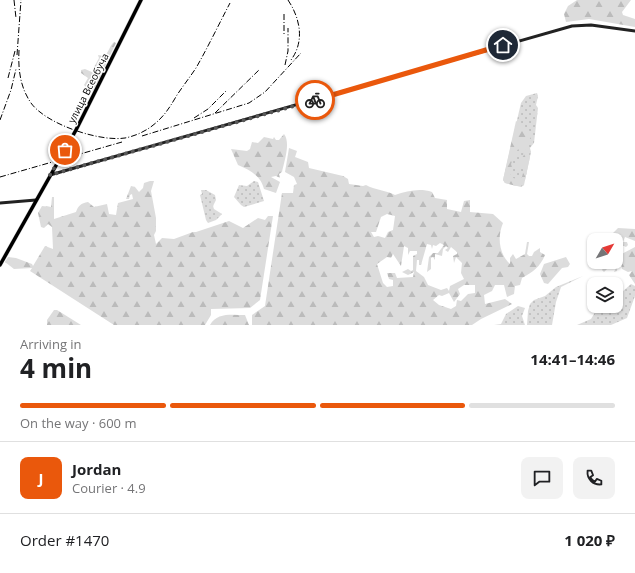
<!DOCTYPE html>
<html lang="en">
<head>
<meta charset="utf-8">
<style>
	:root { --surface:#fff; --page:#f2f2f2; --text:#202124; --muted:#757577; --line:#e0e0e0; --accent:#ea580c }
	body { margin:0; font-family:"Open Sans",sans-serif; background:var(--page); color:var(--text); height:100vh; display:flex; flex-direction:column; font-size:15px; white-space:nowrap }
	* { box-sizing:border-box; margin:0 }
	p { font-size:13px; color:var(--muted) }
	.icon { flex:none; width:22px; height:22px; fill:none; stroke:currentColor; stroke-width:2; stroke-linecap:round; stroke-linejoin:round }
	.map { position:relative; height:325px; overflow:hidden }
	.drawer { display:flex; flex-direction:column; background:var(--surface); flex:1 }
	.drawer>* { flex:none }
	.needle { width:26px; rotate:51deg }
	.buttons { position:absolute; left:587px; top:233px; display:grid; gap:8px }
	.buttons a { display:grid; place-items:center; width:36px; height:36px; border-radius:8px; background:var(--surface); box-shadow:0 1px 3px #0004; font-size:20px }
	.pin { position:absolute; display:grid; place-items:center; width:34px; height:34px; color:#fff; margin:-17px; border:2px solid #fff; border-radius:50%; box-shadow:0 1px 4px #0007 }
	.courier { position:absolute; display:grid; place-items:center; width:40px; height:40px; margin:-20px; border:3px solid #ea580c; border-radius:50%; background:#fff; color:#222; box-shadow:0 1px 5px #0007 }
	.headline em { font-style:normal; font-weight:700 }
	.headline div { display:flex; flex-direction:column-reverse }
	.headline { display:flex; align-items:center; justify-content:space-between; height:68px; padding:0 20px }
	h1 { font-size:26px; font-weight:700; line-height:30px }
	.bar { display:grid; grid-template-columns:repeat(4,1fr); gap:6px 4px; align-content:center; height:48px; padding:0 20px }
	.bar i { height:5px; border-radius:3px; background:var(--line) }
	.bar .on { background:var(--accent) }
	.bar p { grid-column:span 4 }
	.line { display:flex; align-items:center; gap:10px; padding:0 20px; border-top:1px solid var(--line) }
	.line div { flex:1 }
	.round { display:grid; place-items:center; flex:none; width:42px; height:42px; border-radius:8px; background:var(--page) }
	.map>svg:first-child { display:block }
</style>
</head>
<body>
<div class="map">
<svg width="635" height="325" viewBox="0 0 635 325">
	<defs>
		<pattern id="green-dots" width="8" height="8" patternUnits="userSpaceOnUse"><rect width="8" height="8" fill="#dcdcdc"/><path d="M2 2h.1M6 6h.1" fill="none" stroke="#bbb" stroke-width="1.8" stroke-linecap="round"/></pattern>
		<pattern id="forest-firs" width="22" height="20" patternUnits="userSpaceOnUse"><rect width="22" height="20" fill="#dcdcdc"/><path d="M5 1l3.5 6h-7zM16 11l3.5 6h-7z" fill="#bbb"/></pattern>
	</defs>
	<rect width="100%" height="100%" fill="#fff"/>
	<path fill="url(#green-dots)" d="M537 93 538 96 536 105 538 108 534 143 530 148 531 152 524 185 521 187 505 183 503 180 521 103 526 96Z
		M254 181 258 182 264 201 244 207 241 205 234 197 239 185 247 186Z
		M201 190H206L215 195 216 200 213 206 214 209 222 214 216 220 208 223 206 220 200 195 202 194Z
		M583 276 561 287 556 302 552 325H527L528 311 530 304 534 300 545 296 556 287Z
		M631 284 635 286V296L627 318 611 325H577L591 319 599 306H616V288L622 292Z
		M518 306 525 308 522 316 525 325H494L501 324 506 314Z"/>
	<path fill="url(#forest-firs)" fill-rule="evenodd" d="M577 0H631L622 12 623 15 635 19V27L589 19 566 22 564 14 568 6Z
		M114 42 116 43C108 59 102 74 94 90L89 91 91 84 90 82 86 87 84 85 88 78 81 73V70L85 69 94 73 96 69H93L99 58 98 55 104 56C109 53 109 46 114 42Z
		M516 121 523 126 524 132 529 130 531 137 525 147 517 150 511 164 513 171 508 179 513 178 518 179 522 177 525 165 519 171 515 168 524 155 523 150 528 148 531 152 528 154 530 157 525 180 522 182 524 184 523 186 519 184 516 186 505 183 503 180Z
		M284 134C291 143 284 162 282 172L279 174 280 178 276 176 271 177 280 182 276 193 264 189C261 176 250 170 238 165L231 149 247 151 250 149 252 142 258 143 264 137 273 139 274 137 276 140H279Z
		M289 148 297 151 295 157 308 162 309 168 343 176 348 179 349 184 363 186 366 185C375 190 385 190 395 195 407 191 420 188 432 192L435 198 447 200V209L461 212 464 201 470 200V212L493 214 503 223C497 237 499 254 510 264V258L513 254 516 259 525 254 527 242H529L527 254 529 256H532L534 252 540 248V252L545 255C540 267 533 272 522 278L520 285 515 286 514 294 507 297 504 285H495L492 291 484 295 485 304 505 299 512 304 481 319 472 325H252V315L265 306 282 193H293L294 185 297 184 294 177 285 172ZM387 214 395 216 393 230 388 232 385 238 378 236 374 237 371 232H376L381 217ZM440 243 444 245 438 253H433L429 257 427 272 431 269V258L433 257 435 260V254L442 256 443 249 446 246 448 248 445 250 448 252 451 247 457 252V254L453 256 454 263 456 257 462 263 461 273 464 279 450 286 449 291 447 288 441 290 428 285 424 277 416 271 417 260H419V265H421L427 244 431 245 432 249 433 245 436 246ZM404 246 408 248V255L410 251H417V254L413 256V270L411 271 408 269 402 272 408 275 414 272 413 277 397 278 395 273H387L389 279 393 280V286L387 287 383 283 377 264 387 257 391 258 393 254 401 266ZM464 285H475V293L468 294 461 301 457 300 456 306 451 309 439 305 433 300 439 295 442 296 449 293 454 302 460 294 458 289Z
		M150 181H154L151 191 156 218V231L154 235 156 244 162 238 174 239 193 232H196L229 221 243 228 258 218 265 220 268 216H273L260 300 250 308 211 309V315L205 325H114L30 271 32 268 14 269 5 262 8 257 16 258 32 264 33 266 45 246 53 249 52 227 48 224 44 228 41 227 38 213 42 206 51 207 52 197H54V219L76 212C78 206 81 203 88 202L94 207 107 204 109 214 116 215 118 203 133 199 132 194 130 195 129 199H126L131 186 135 187 139 192 143 188 144 183Z
		M618 228 635 229V241L625 237 623 242H627L628 245 626 247 622 245 616 253V240H611L612 234Z
		M635 247V284L629 275 632 271 628 272 622 269 621 263 618 261 617 271 614 272 616 268 612 264 604 272 602 270 607 262H616V257Z
		M566 257 570 264 568 267 562 268 548 284 544 283 540 274 544 264Z
		M54 310H57L81 325H47V320Z
		M245 315 249 325H210C217 312 232 315 245 315Z"/>
	<g fill="none" stroke-linecap="round" stroke-linejoin="round">
		<defs>
			<path id="primary" d="M0 265 76 130 141 0"/>
		</defs>
		<use href="#primary" stroke="#dbdbdb" stroke-width="4.5"/>
		<path stroke="#222" stroke-width="3" d="M50 175 572 26 591 25 635 31
			M0 203 36 200"/>
		<use href="#primary" stroke="#000" stroke-width="3.5"/>
		<path stroke="#000" stroke-width="1" stroke-dasharray="6 2 1 2" stroke-linecap="butt" d="M14 0 16 18
			M288 0C300 18 305 41 291 60
			M284 14V35
			M19 50C18 69 20 87 31 103 46 124 99 142 125 138 135 136 144 132 152 126 164 117 170 107 177 95 183 86 190 77 196 68 208 47 219 24 230 3
			M17 55 21 0
			M285 65 288 51V28
			M8 78 15 51
			M215 113 260 69
			M194 118 208 109 226 91
			M0 120 11 90 16 69
			M142 136 249 103 265 92 301 53
			M0 177 122 142"/>
	</g>
	<g fill="none" stroke-linecap="round" stroke-linejoin="round">
		<path stroke="#595959" stroke-width="4" stroke-dasharray="0 7.2" d="M65 150 50 175 315 100"/>
		<path stroke="#ea580c" stroke-width="5" d="M315 100 503 45"/>
	</g>
	<g text-anchor="middle" dominant-baseline="central" stroke-width="3" stroke-linejoin="round" paint-order="stroke">
		<g font-size="10" fill="#000" stroke="#fff">
			<text transform="translate(88 88) rotate(-63)">улица Всеобуча</text>
		</g>
	</g>
</svg>
<div class="buttons">
<a><svg class="needle" viewBox="-14 -14 28 28"><path d="M0-13l5 13h-10z" fill="#e53935"/><path d="M0 13l5-13h-10z" fill="#757577"/></svg></a>
<a><svg class="icon" aria-label="layers" viewBox="0 0 24 24"><path d="M12 4l9 5-9 5-9-5zM3 14l9 5 9-5"/></svg></a>
</div>
<div class="pin" style="left:65px;top:150px;background:#ea580c"><svg class="icon" aria-label="bag" viewBox="0 0 24 24"><path d="M5 8h14l-1 12H6zM9 8a3 3 0 0 1 6 0"/></svg></div>
<div class="pin" style="left:503px;top:45px;background:#1f2937"><svg class="icon" aria-label="home" viewBox="0 0 24 24"><path d="M3 11l9-7 9 7M6 9v11h12V9"/></svg></div>
<div class="courier" style="left:315px;top:100px"><svg class="icon" aria-label="bike" viewBox="0 0 24 24"><circle cx="6" cy="16" r="4"/><circle cx="18" cy="16" r="4"/><path d="M6 16l4-8h5l3 8M10 8l3 8H6M13 5h3"/></svg></div>
</div>
<section class="drawer">
<div class="headline"><div><h1>4 min</h1><p>Arriving in</p></div><em>14:41–14:46</em></div>
<div class="bar"><i class="on"></i><i class="on"></i><i class="on"></i><i></i><p>On the way · 600 m</p></div>
<div class="line" style="height:72px"><b class="round" style="background:var(--accent);color:#fff">J</b><div><b>Jordan</b><p>Courier · 4.9</p></div><a class="round"><svg class="icon" aria-label="chat" viewBox="0 0 24 24"><path d="M4 5h16v11H9l-5 4z"/></svg></a><a class="round"><svg class="icon" aria-label="phone" viewBox="0 0 24 24"><path d="M5 4h4l2 5-3 2q2 4 5 5l2-3 5 2v4C11 20 4 13 5 4z"/></svg></a></div>
<div class="line" style="height:52px"><div>Order #1470</div><b>1 020 ₽</b></div>
</section>
</body>
</html>
